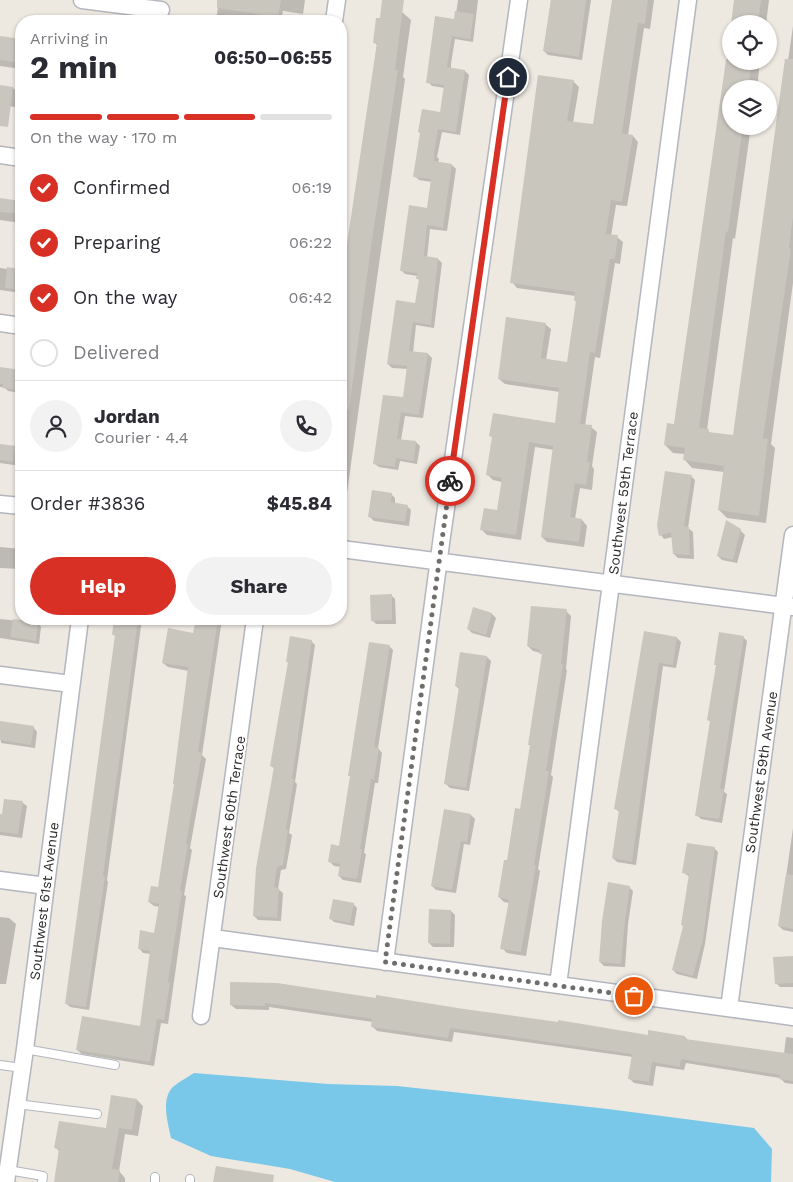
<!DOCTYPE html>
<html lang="en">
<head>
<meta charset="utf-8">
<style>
	:root { --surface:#fff; --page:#f2f2f3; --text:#2b2b33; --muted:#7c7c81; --line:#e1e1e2; --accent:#d93025 }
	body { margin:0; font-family:"Work Sans",sans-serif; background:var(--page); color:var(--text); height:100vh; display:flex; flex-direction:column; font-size:19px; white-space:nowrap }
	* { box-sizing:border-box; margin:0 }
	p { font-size:16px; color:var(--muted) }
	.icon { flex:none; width:28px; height:28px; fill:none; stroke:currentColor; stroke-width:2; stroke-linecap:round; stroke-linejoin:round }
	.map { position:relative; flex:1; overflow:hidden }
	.panel { position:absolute; left:15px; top:15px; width:332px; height:610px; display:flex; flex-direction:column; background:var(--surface); border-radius:20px; box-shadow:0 1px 4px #0004 }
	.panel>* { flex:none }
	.buttons { position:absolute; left:722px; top:15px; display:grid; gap:10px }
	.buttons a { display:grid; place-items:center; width:55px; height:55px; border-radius:50%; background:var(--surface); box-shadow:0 1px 4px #0004; font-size:25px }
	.pin { position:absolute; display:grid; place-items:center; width:42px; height:42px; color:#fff; margin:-21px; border:2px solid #fff; border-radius:50%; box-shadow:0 1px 5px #0007 }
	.courier { position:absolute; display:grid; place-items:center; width:50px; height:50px; margin:-25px; border:4px solid #d93025; border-radius:50%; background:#fff; color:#222; box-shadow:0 1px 6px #0007 }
	.overview em { font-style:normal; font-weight:700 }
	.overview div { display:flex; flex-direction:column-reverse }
	.overview { display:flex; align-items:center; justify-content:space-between; height:85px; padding:0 15px }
	h1 { font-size:32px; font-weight:700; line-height:38px }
	.bar { display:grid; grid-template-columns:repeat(4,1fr); gap:8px 5px; align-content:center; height:60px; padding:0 15px }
	.bar i { height:6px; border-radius:4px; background:var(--line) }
	.bar .active { background:var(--accent) }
	.bar p { grid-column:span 4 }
	.line { display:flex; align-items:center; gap:12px; padding:0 15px; border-top:1px solid var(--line) }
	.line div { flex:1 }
	.round { display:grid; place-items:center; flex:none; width:52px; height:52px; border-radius:26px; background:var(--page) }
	ol { padding:0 15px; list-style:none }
	li { display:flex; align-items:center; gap:15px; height:55px }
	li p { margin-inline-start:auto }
	li .icon { padding:5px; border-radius:50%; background:var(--accent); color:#fff; stroke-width:4 }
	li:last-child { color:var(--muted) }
	li i { width:28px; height:28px; border:2px solid var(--line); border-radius:50% }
	.primary-button { display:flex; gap:10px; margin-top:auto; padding:10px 15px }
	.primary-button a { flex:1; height:58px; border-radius:30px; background:var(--accent); color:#fff; font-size:20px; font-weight:700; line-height:58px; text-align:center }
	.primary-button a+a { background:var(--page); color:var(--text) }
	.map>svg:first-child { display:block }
</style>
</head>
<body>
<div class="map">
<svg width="793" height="1182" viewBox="0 0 793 1182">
	<rect width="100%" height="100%" fill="#ede8e0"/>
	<path fill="#79c8ea" d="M194 1073 328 1084 397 1086 608 1109 754 1128 772 1149 771 1182H335L290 1169 211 1156 171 1138C168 1123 160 1098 174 1086 180 1081 188 1077 194 1073Z"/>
	<path fill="#0003" d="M219 0H305L303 14 283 11 281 21H216Z
		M458 0H478L473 42 455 39 451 64V69L465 71 469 75 460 135 442 132 437 157 439 159 438 163 452 165 456 169 447 231 430 229 427 258 438 259 442 263 434 328 416 325 413 353 428 354 432 358 423 418 405 416 401 440 416 442 420 446 417 464 400 461 398 470 379 467 375 464 404 399 408 369 392 368 388 364 416 305 420 281 417 278 418 276 405 274 401 270 428 210 432 182 419 180 415 176 421 134 419 132 441 114 445 88 432 86 428 82 455 21Z
		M551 0H591L582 60 548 55 544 51Z
		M613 0H654L650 29 644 28 628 135 633 136 638 142 627 206 616 205 611 236 617 237 623 242 620 264 615 263 600 358 595 357 585 426 591 427 597 432 592 466 594 469 592 490 580 488 575 519 582 520 587 526 584 547 547 542 542 537 554 450 535 447 521 540 487 535 482 530 498 511 502 482 493 480 488 475 493 438 491 436 556 424 560 392 505 384 499 379 545 324 551 329 546 360 568 364 577 302 575 301 576 296 517 288 512 282 573 81 579 87 573 123 594 126Z
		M735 0H769L766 24H732Z
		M402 12 411 20 403 77 405 79 343 521H341V301L377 45 374 42Z
		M793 26V283L771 444 775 448 766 523 727 518 719 510 724 472 692 468 685 460V454L673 453 665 445 676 426 731 29V61H760L757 89H731V126H751L735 239 733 238 707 430 712 434 734 436Z
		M0 38 21 40V69L0 66Z
		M0 86 13 88 17 92 15 107 7 106 0 125Z
		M0 199 21 202V223L0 220Z
		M0 268 21 271V293L0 290Z
		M0 368 21 371V393L8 391 4 387H0Z
		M0 445 15 447 21 452V466L0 463Z
		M691 476 695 480 688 528 693 532 694 559 678 558 674 554 673 537 664 539 661 535Z
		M391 494 395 498V504L407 506 411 510 409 526 374 521 370 517Z
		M740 530 745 535 737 563 722 560 718 556Z
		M0 547 21 549V569L0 568Z
		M391 595 395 599 396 624H376L372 620Z
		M474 609 492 614 496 618 490 638 472 633 468 629Z
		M566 611 571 616 566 669 567 670 551 775 553 777 538 869 540 871 526 956 507 953 502 948 510 903 504 902 499 897 521 811 531 747 529 744 543 656 541 653 533 651 528 646Z
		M0 619 38 623 41 627 39 644 0 638Z
		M116 619H142L107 880 108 882 89 1010 70 1007 66 1003 116 637 113 634Z
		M197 619H222L202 755 206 759 190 848 192 850 184 895 186 896 168 1024 161 1023 154 1066 82 1054 77 1050 141 1027 151 954 143 953 139 948 155 934 160 907 154 906 149 902 159 888 175 784 189 671 168 667 163 663 194 634Z
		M645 633 677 638 681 642 676 668 663 666 636 865 617 862 613 858 620 813 616 809Z
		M743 637 747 641 724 792 727 794 722 823 701 819 697 815 711 722 708 720 717 666 715 664Z
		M311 641 315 645 295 782 297 784 289 833 292 835 286 869 281 870 278 889 283 893 281 921 258 920 254 916 275 769 271 766 289 663 287 662Z
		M389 646 393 650 378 748 382 753 378 783H375L364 853 366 854 361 883 343 880 339 876 341 867 334 866 330 862 340 847 351 777Z
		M487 657 491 661 469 791 450 788 446 784 460 690 456 686Z
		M0 722 34 728 37 732 35 748 1 743Z
		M5 800 23 803 27 806 22 838 0 835V815L3 816Z
		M471 815 475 819 470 845 464 844 456 893 436 890 432 886Z
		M793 828V932L783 930 779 926Z
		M714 848 718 852 705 944 697 979 677 974 673 970 684 927 690 877 684 873Z
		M629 887 633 891 628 924 625 967 604 966 600 962Z
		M353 904 357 908 354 926 334 922 330 918Z
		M451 911 455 915 454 947H433L429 943Z
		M0 917 9 918 16 924 6 984H0Z
		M793 958V987H780L776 983Z
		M231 984 464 1011 649 1036 685 1037 688 1040 784 1054 786 1037 793 1038V1084L785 1083 780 1078 686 1063 684 1070 656 1066 653 1086 634 1083 630 1079 633 1057 454 1032 452 1042 377 1031 372 1026 373 1022 317 1014 269 1007V1010L236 1009 231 1005Z
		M137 1100 143 1106 138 1136 125 1134 119 1171 125 1178V1182H55L60 1152 56 1148 107 1129Z"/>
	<path fill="#c9c6be" d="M217 0H281L278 17 217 8Z
		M382 0H404L395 70H398L372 240 349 409 341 408V298L348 237 377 43H373L376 18H380Z
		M551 0H586L579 57 543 51Z
		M612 0H648L645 24 638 23 622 133 633 135 622 202 611 200 606 234 618 235 615 259H610L595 353 590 352 580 424 592 425 587 462H590L586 485 575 483 570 517 582 519 579 542 541 537 553 446 529 442 516 535 480 530 484 508 497 510 502 478 486 475 492 437 489 436 493 413 555 423 559 388 498 379 506 317 546 323 541 358 567 362 576 301H574L575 292 510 283 538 75 574 80 567 121 593 124Z
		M734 0H761L758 24H731Z
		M455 11 474 14 470 39 452 36 448 60 447 67 465 70 456 132 438 129 434 154H435L434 161 452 164 443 228 427 225 424 256 438 258 431 325 413 322 409 351 428 353 419 415 401 412 397 439 416 441 414 461 396 458 395 467 373 464 383 395 403 397 407 366 387 364 396 300 415 303 419 279H416L417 273 400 271 409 205 427 208 431 179 413 177 420 133 418 132 422 109 440 112 444 85 426 83 435 16 454 19Z
		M0 36 21 39V63L0 60Z
		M785 59H793V217L789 248 791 249 763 438 768 439 759 516 718 510 724 466 683 460 685 448 664 445 667 423 674 424 726 60 752 64 748 89H731V126H743L728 232 726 231 699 428 709 429 708 432 733 435Z
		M0 85 13 87 8 127 0 126Z
		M0 198 21 201V214L0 212Z
		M7 267 21 269V290L5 288Z
		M0 367 21 370 19 390 2 388 3 384H0Z
		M0 444 16 446 13 462 0 460Z
		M665 471 692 475 684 526 689 527 690 555 673 554 671 532 659 536 657 525Z
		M372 490 392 493 391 502 408 505 405 522 368 517Z
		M726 520 741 529 733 560 717 556Z
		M392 594V620L371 621 370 595Z
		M531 606 567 609 561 664H563L546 771H549L534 865H536L521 952 500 949 509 900 498 897 504 860H507L515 808 520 809 530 745H528L542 654H539L540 650 527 646Z
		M473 607 492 613 486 635 467 629Z
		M13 619 38 622 36 641 10 637Z
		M114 619H138L122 742 108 838 103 876H105L86 1007 65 1004 115 635H112Z
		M196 619H218L198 752 202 753 186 844H188L180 891H182L168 982 170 983 164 1020 157 1019 150 1062 76 1050 82 1016 140 1026 150 951 138 949 140 930 154 933 159 904 148 902 151 886 158 887 174 784H173L188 667 162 663 168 628 193 633Z
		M644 631 677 637 673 665 659 663 649 728 650 729 632 862 612 858 619 810 614 809Z
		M719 632 744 636 720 789H724L719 819 695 816 710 721 707 720 716 665H714Z
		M290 636 312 640 292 779H294L286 830H288L283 865 277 867 274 887 279 888 277 918 253 916 256 868 274 767 270 766 288 662H286Z
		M369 642 390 645 374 747 379 748 374 780 371 779 360 849H362L357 879 338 876 340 864 328 862 331 844 339 846 350 776H348Z
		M460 652 487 656 466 788 444 784 459 687 455 686Z
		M0 721 34 726 31 745 0 740Z
		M4 799 23 801 18 834 0 832V814H2Z
		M444 809 471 814 467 842 461 841 452 890 431 886Z
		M687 843 715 847 703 939 693 976 672 970 683 926 681 925 689 874 682 873Z
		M786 874 793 875V929L778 926Z
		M608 882 630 886 625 920 621 964 599 962 602 921Z
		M333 899 354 903 350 923 329 919Z
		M429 909 451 910 450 944 428 943Z
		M793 956V983L775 984 773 957Z
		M230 982 277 983 376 998V995L464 1009 558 1022V1020L648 1035V1030L685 1036V1039L793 1054V1081L779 1079 780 1075 681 1059 680 1067 652 1062 649 1082 628 1079 632 1054 450 1028 448 1038 371 1027 372 1019 312 1010 265 1003V1006L230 1005Z
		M111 1095 137 1099 132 1130 119 1128 112 1169 120 1170 118 1182H54L59 1149 54 1148 59 1121 106 1128Z
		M216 1166 274 1175 273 1182H213Z"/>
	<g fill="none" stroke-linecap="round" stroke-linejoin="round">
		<defs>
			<path id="service" d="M25 1049 115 1065
				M0 1065 22 1068
				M17 1104 97 1114
				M8 1170 43 1176 42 1182
				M155 1182V1177
				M190 1182V1179"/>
			<path id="minor" d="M82 0 161 10
				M334 21 337 0
				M0 155 21 158
				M0 323 21 326
				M0 504 21 506
				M341 549 793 607
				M0 675 71 684
				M0 880 46 886
				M213 938 793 1017
				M385 962 442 536 519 0
				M558 985 688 0
				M729 1008 793 535
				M201 1016 255 619
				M6 1182 25 1049 80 619"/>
		</defs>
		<use href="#service" stroke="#b3b6bf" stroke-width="10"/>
		<use href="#minor" stroke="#b3b6bf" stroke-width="19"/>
		<use href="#service" stroke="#fff" stroke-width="8"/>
		<use href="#minor" stroke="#fff" stroke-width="16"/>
	</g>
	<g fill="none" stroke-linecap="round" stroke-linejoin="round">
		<path stroke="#706e6c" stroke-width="5" stroke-dasharray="0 9" d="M450 481 385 962 634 996"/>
		<path stroke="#d93025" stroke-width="6" d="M450 481 508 77"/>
	</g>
	<g text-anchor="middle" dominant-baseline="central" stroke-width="4.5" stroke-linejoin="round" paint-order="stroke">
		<g font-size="14" fill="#2d2d2d" stroke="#fff">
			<text transform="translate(623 493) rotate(-83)">Southwest 59th Terrace</text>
			<text transform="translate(761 772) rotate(-82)">Southwest 59th Avenue</text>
			<text transform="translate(229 817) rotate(-82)">Southwest 60th Terrace</text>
			<text transform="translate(44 901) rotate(-83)">Southwest 61st Avenue</text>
		</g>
	</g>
</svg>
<div class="buttons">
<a><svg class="icon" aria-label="locate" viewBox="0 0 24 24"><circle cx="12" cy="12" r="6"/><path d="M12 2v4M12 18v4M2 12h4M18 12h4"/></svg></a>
<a><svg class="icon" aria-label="layers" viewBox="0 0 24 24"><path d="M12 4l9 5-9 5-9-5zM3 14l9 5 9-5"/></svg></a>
</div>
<div class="pin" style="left:634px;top:996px;background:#ea580c"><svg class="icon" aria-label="bag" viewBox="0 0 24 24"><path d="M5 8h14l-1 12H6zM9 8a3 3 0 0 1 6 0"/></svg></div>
<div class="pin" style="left:508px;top:77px;background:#1f2937"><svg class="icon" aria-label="home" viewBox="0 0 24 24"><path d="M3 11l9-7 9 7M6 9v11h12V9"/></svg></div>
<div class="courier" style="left:450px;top:481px"><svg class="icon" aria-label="bike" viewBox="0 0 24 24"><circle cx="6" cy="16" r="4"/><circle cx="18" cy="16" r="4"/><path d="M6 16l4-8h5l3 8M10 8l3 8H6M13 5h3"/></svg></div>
<section class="panel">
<div class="overview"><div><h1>2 min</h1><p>Arriving in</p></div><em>06:50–06:55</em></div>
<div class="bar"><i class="active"></i><i class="active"></i><i class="active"></i><i></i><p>On the way · 170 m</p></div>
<ol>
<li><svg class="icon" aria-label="check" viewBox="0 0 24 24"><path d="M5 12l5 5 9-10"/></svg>Confirmed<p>06:19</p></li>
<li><svg class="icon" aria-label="check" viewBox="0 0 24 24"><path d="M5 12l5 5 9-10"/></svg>Preparing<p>06:22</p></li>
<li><svg class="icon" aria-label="check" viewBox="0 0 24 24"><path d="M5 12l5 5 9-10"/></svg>On the way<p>06:42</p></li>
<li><i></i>Delivered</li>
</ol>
<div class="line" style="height:90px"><a class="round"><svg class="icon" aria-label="person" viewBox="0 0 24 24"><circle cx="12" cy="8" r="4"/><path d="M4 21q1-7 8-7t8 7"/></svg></a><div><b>Jordan</b><p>Courier · 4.4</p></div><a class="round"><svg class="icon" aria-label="phone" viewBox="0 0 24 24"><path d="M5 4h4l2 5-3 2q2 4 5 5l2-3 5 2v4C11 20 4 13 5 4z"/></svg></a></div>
<div class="line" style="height:65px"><div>Order #3836</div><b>$45.84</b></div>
<div class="primary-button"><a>Help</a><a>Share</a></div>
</section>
</div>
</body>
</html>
